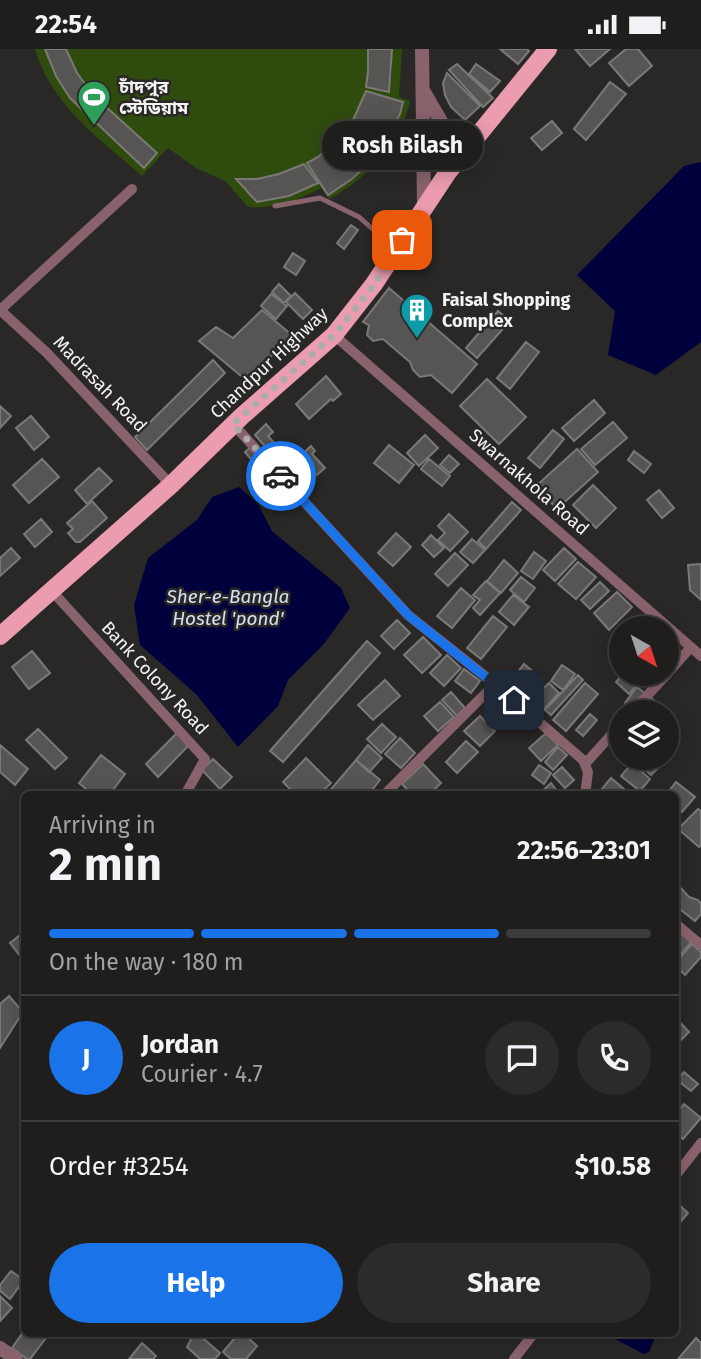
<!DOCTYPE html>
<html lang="en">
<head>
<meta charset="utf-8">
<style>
	:root { --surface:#1f1e1c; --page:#2c2b29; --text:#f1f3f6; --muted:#a1a2a3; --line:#3c3c3b; --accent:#1a73e8 }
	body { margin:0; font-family:"Fira Sans","Noto Sans Bengali",sans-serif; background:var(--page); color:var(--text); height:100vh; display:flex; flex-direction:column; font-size:26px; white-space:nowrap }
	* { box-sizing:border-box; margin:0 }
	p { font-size:23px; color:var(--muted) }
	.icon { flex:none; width:38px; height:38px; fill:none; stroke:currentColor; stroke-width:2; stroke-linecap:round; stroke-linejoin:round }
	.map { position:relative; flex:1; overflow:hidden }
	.drawer { position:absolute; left:21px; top:742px; width:658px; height:546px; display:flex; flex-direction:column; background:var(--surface); border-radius:10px; box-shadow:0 4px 18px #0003,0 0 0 2px var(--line) }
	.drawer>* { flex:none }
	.needle { width:46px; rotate:141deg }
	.buttons { position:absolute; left:609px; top:567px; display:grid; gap:14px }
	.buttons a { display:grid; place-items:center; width:70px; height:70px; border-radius:50%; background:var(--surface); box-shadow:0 4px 18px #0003,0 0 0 2px var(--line); font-size:35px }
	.pin { position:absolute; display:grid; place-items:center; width:60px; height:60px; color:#fff; margin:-30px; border-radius:14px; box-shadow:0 4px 10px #0006 }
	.courier { position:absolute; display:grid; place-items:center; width:70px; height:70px; margin:-35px; border:5px solid #1a73e8; border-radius:50%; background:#fff; color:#222; box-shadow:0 2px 9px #0007 }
	.bubble { position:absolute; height:49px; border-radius:24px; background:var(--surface); box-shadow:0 4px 18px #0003,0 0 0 2px var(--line); font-size:23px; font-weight:700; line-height:49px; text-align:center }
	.headline em { font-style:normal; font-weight:700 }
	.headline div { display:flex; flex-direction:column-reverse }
	.headline { display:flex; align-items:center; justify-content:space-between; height:119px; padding:0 28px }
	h1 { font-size:46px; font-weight:700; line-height:52px }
	.bar { display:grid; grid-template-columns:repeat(4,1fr); gap:10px 7px; align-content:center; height:84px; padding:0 28px }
	.bar i { height:9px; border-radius:5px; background:var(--line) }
	.bar .selected { background:var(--accent) }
	.bar p { grid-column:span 4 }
	.line { display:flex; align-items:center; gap:18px; padding:0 28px; border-top:2px solid var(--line) }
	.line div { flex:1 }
	.round { display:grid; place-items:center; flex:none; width:74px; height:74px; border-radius:37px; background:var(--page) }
	.action { display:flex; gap:14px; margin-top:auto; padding:14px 28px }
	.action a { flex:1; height:80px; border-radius:42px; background:var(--accent); color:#fff; font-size:28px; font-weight:700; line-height:80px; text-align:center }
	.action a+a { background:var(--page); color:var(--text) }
	.status { display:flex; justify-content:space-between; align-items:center; height:49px; padding:0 35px; background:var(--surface); direction:ltr }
	.status svg { height:19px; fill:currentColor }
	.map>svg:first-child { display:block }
</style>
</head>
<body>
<div class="status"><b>22:54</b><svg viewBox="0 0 49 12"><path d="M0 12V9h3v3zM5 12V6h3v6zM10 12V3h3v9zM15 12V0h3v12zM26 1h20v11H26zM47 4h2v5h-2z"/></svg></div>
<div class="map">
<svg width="701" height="1310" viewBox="0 0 701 1310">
	<rect width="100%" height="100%" fill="#292826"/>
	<path fill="#304b0e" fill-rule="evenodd" d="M35 0H45C62 52 105 82 144 119L156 103 94 47 77 24 66 0H368V22L366 37 389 43 392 24V0H402L399 48 410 52C400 96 368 129 329 150L321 139C300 150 273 161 248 158L225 132 196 119 168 99 142 127C99 89 52 57 35 0ZM367 42 403 53C392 95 365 125 328 146L307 114C338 96 353 75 367 42ZM304 115 317 135 289 147 257 152 237 130H257L279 125Z"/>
	<path fill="#00003c" d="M701 113V293L656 326 608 306 615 262 577 226 684 117Z
		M239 438 258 455 272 482 341 539 350 559 323 596 288 631 278 657 238 698 196 645 140 596 134 556 148 509 197 471 212 448Z
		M615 1285V1284L664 1285 660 1288 656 1286 649 1303 644 1305 615 1290Z"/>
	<path fill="#575553" stroke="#7b7976" stroke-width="2" d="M45 0H66L77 24 94 47 157 104 144 119 70 49 56 27Z
		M368 0H392L389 43 366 38 368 22Z
		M500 0H527L529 2 518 15Z
		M575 0H610L590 17Z
		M626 0H638L652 17 629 37 609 14Z
		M457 15 493 49 483 58 449 21Z
		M476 15 500 32 490 43 469 25Z
		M447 24 480 57 465 71 451 58 445 46 443 34Z
		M610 33 626 45 586 91 574 80Z
		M366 42 403 53 400 65 378 106 352 130 328 146 307 114 318 108 349 80Z
		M552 72 562 84 542 101 531 89Z
		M304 115 318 134 289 147 257 153 236 130H257L279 125Z
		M351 176 358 181 344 200 337 194Z
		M293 204 305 212 296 226 284 218Z
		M279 235 291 247 284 254 272 243Z
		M389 239 477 315 452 344 431 326 420 328 413 321 410 313 383 290 373 292 367 286 369 276 363 273Z
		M295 244 312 261 303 270 286 253Z
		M271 245 287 257 276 270 261 257Z
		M262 261 292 286 247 332 199 292 216 278 233 289Z
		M498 262 510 272 477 309 466 299Z
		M526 293 539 303 510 340 497 329Z
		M213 311 225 324 147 401 135 388Z
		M326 327 341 345 333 352 331 350 309 370 296 355Z
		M487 330 526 368 499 395 460 357Z
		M594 351 605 364 574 392 562 379Z
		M0 357 11 367 0 379Z
		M31 367 49 388 34 401 16 379Z
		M613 373 627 389 595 416 581 400Z
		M266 375 273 383 268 387 306 429 298 435 255 386Z
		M553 381 564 390 540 419 528 409Z
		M425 386 438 399 419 417 407 404Z
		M389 396 414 416 399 434 374 414Z
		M252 397 271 419 263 425 245 403Z
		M311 397 315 402 312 405 325 419 317 426 299 408Z
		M577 400 598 423 557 460 536 437Z
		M634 402 651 415 644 424 628 411Z
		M449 406 459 415 450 424 440 416Z
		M42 410 59 428 29 454 13 436Z
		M429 410 450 427 442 437 421 420Z
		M99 419 112 432 87 455 75 441Z
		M593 436 616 459 596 479 573 456Z
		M659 441 674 459 662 469 647 451Z
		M92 452 107 469 80 493H76L68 484 73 480 67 474Z
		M512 453 521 461 486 500 478 492Z
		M449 465 468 483 450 502 438 491 445 484 438 477Z
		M41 470 52 483 35 498 24 485Z
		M396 484 411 498 393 517 378 504Z
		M431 486 444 499 434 508 422 496Z
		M472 490 485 501 473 514 460 503Z
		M11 499 20 509 0 527V509Z
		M564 499 576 510 555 532 543 521Z
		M534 503 546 512 533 530 521 522Z
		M455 504 468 516 448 537 435 525Z
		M504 511 518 524 501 544 487 532Z
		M578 513 596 528 576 550 558 535Z
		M701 515V551L690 541 688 516Z
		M521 528 535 539 524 553 510 541Z
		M486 532 500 544 480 566 473 559 480 551 473 546Z
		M600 533 609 542 590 560 581 551Z
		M461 539 475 551 452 579 437 567Z
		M617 543 632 558 609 581 594 564Z
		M513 546 529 558 514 576 499 563Z
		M493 567 507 578 481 610 467 599Z
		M397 571 410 584 394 600 381 587Z
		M423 588 441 606 422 624 404 606Z
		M367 592 380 604 283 713 270 702Z
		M32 602 50 624 29 640 12 618Z
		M447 606 461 619 444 637 430 624Z
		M524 615 542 630 527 650 508 635Z
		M562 616 575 625 563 641 551 632Z
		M464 620 480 632 471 644 455 632Z
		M623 625H643L645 626 629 645 616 633Z
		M578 626 583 631 551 666 545 661Z
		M385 631 400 647 373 671 358 656Z
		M549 634 559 644 543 661 532 650Z
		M585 634 598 645 566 682 553 671Z
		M637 638 660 656 654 663H637L625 654Z
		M451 643 465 659 457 667 442 651Z
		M440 653 454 668 438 682 424 667Z
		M590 665 597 671 583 687 576 681Z
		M480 667 495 682 480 697 464 682Z
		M382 675 396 688 381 704 367 690Z
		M38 680 67 709 55 720 26 691Z
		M177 684 189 696 158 728 146 715Z
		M546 684 558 696 541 712 529 699Z
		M400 689 415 704 401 719 385 705Z
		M466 692 478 703 457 724 446 713Z
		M0 696 28 720 15 736 0 723Z
		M368 696 382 709 369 723 356 711Z
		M558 698 567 706 553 721 545 713Z
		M101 706 125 725 109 746H93L79 734Z
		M306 709 331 734 319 746H296L283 733Z
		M633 709H660L664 713 651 726Z
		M213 710 232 728 220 740 202 721Z
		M356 711 380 731 368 746H326Z
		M632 714 650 730 640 742 621 727Z
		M423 715 441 734 429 746H412L402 735Z
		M539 716 551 724 544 735 532 726Z
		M562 718 574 731 565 739 553 726Z
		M611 729 631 746H597Z
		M676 733 695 748 682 763 676 757V746H666Z
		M551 734 560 746H538Z
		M698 760 701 762V796L699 798 678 780Z
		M677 835 689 848 698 851 701 855V865L695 872 676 857Z
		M676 880 691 893 676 911Z
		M24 883V912L10 894Z
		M692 895 701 903V908L685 926 676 917V913Z
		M9 947 23 963 0 999V955Z
		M676 969 689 983 679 993 676 990Z
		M684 1023 698 1035 691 1042 677 1031Z
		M684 1055 701 1069 683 1090 676 1084V1065Z
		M676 1153 688 1164 676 1178Z
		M11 1222 24 1231 10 1250 0 1242V1236Z
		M0 1247 12 1259 0 1272Z
		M24 1282V1284H39L46 1289 30 1310H27L12 1299Z
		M194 1284H197L220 1304 215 1310H200L187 1298Z
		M239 1284H243L257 1297 246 1310H231L223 1303Z
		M696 1289 701 1294V1310H678Z
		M142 1294 156 1307 153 1310H129Z"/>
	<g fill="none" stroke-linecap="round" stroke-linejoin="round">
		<path stroke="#89636c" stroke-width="5" d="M275 157 320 149 359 168 376 183 392 203"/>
		<path stroke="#89636c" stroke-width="10" d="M132 140 0 261 47 304 171 436
			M334 286 701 607
			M233 375 408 566 495 635 583 711 588 723 585 746
			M51 541 205 710 185 746
			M667 625 691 598
			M632 663 667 625
			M585 715 621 675
			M384 746 495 635
			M676 875 701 896
			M676 1126 701 1094
			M514 1310 534 1284"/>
		<path stroke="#89636c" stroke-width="14" d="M422 0 424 157
			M424 43 453 93 448 123
			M0 1299 16 1310"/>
		<path stroke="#eb9caf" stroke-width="18" d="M0 587 171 436 242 367 334 286 374 235 448 123 548 0"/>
	</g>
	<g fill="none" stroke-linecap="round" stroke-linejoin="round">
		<path stroke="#adacab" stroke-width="7" stroke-dasharray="0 12.6" d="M281 427 233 375 334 286 374 236 402 191"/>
		<path stroke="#1a73e8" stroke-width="9" d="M281 427 408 566 514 651"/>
	</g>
	<defs>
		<symbol id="stadium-pin" viewBox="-11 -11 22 30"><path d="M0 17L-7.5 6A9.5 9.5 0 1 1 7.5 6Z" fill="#2e9e5b" stroke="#292826"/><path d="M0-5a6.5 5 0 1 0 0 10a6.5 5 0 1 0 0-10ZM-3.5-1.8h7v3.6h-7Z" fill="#fff"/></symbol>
		<symbol id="building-pin" viewBox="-11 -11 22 30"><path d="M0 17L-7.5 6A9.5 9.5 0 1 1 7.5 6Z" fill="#0f9aa8" stroke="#292826"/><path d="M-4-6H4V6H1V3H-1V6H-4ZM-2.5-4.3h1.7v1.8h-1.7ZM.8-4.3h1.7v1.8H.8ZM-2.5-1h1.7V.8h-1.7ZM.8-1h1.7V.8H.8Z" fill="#fff"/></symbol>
	</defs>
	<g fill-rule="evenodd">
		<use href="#stadium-pin" x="75" y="29" width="38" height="52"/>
		<use href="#building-pin" x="398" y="242" width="38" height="52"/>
	</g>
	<g text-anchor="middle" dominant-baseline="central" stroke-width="5" stroke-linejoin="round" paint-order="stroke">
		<g font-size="18" font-weight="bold" fill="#f4f3f2" stroke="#292826" text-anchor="start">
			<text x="119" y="38">চাঁদপুর<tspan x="119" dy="21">স্টেডিয়াম</tspan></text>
			<text x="442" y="251">Faisal Shopping<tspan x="442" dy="21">Complex</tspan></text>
		</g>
		<g font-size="18" fill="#f4f3f2" stroke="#292826">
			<text transform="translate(269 314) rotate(-43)">Chandpur Highway</text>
			<text transform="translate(100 335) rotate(46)">Madrasah Road</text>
			<text transform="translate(529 433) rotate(41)">Swarnakhola Road</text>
			<text transform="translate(155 629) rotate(47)">Bank Colony Road</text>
		</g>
		<g font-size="19" font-style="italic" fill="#d5e0f4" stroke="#292826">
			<text x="228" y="547">Sher-e-Bangla<tspan x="228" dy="22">Hostel 'pond'</tspan></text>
		</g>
	</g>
</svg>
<div class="buttons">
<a><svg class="needle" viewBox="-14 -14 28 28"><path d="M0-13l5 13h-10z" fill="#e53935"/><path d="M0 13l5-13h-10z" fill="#a1a2a3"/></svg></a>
<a><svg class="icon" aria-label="layers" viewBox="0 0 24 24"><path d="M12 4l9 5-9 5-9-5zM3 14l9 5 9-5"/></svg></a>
</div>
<div class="pin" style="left:402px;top:191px;background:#ea580c"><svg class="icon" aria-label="bag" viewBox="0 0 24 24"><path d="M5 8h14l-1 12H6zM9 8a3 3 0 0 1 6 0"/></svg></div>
<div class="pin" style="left:514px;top:651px;background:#1f2937"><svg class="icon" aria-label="home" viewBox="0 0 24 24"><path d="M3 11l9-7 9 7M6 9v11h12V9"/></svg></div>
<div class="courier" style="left:281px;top:427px"><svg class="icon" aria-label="car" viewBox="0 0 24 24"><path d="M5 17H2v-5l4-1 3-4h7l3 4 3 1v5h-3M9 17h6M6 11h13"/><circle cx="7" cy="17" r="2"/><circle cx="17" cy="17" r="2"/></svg></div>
<div class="bubble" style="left:322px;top:72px;width:161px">Rosh Bilash</div>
<section class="drawer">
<div class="headline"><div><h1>2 min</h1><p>Arriving in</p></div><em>22:56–23:01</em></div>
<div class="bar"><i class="selected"></i><i class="selected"></i><i class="selected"></i><i></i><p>On the way · 180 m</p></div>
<div class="line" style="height:126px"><b class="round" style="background:var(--accent);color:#fff">J</b><div><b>Jordan</b><p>Courier · 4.7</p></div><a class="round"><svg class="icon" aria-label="chat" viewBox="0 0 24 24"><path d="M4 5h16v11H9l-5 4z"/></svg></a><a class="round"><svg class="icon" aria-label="phone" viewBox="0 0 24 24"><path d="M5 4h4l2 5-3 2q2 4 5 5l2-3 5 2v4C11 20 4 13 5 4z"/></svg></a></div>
<div class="line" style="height:91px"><div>Order #3254</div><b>$10.58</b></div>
<div class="action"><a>Help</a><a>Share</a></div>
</section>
</div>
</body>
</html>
